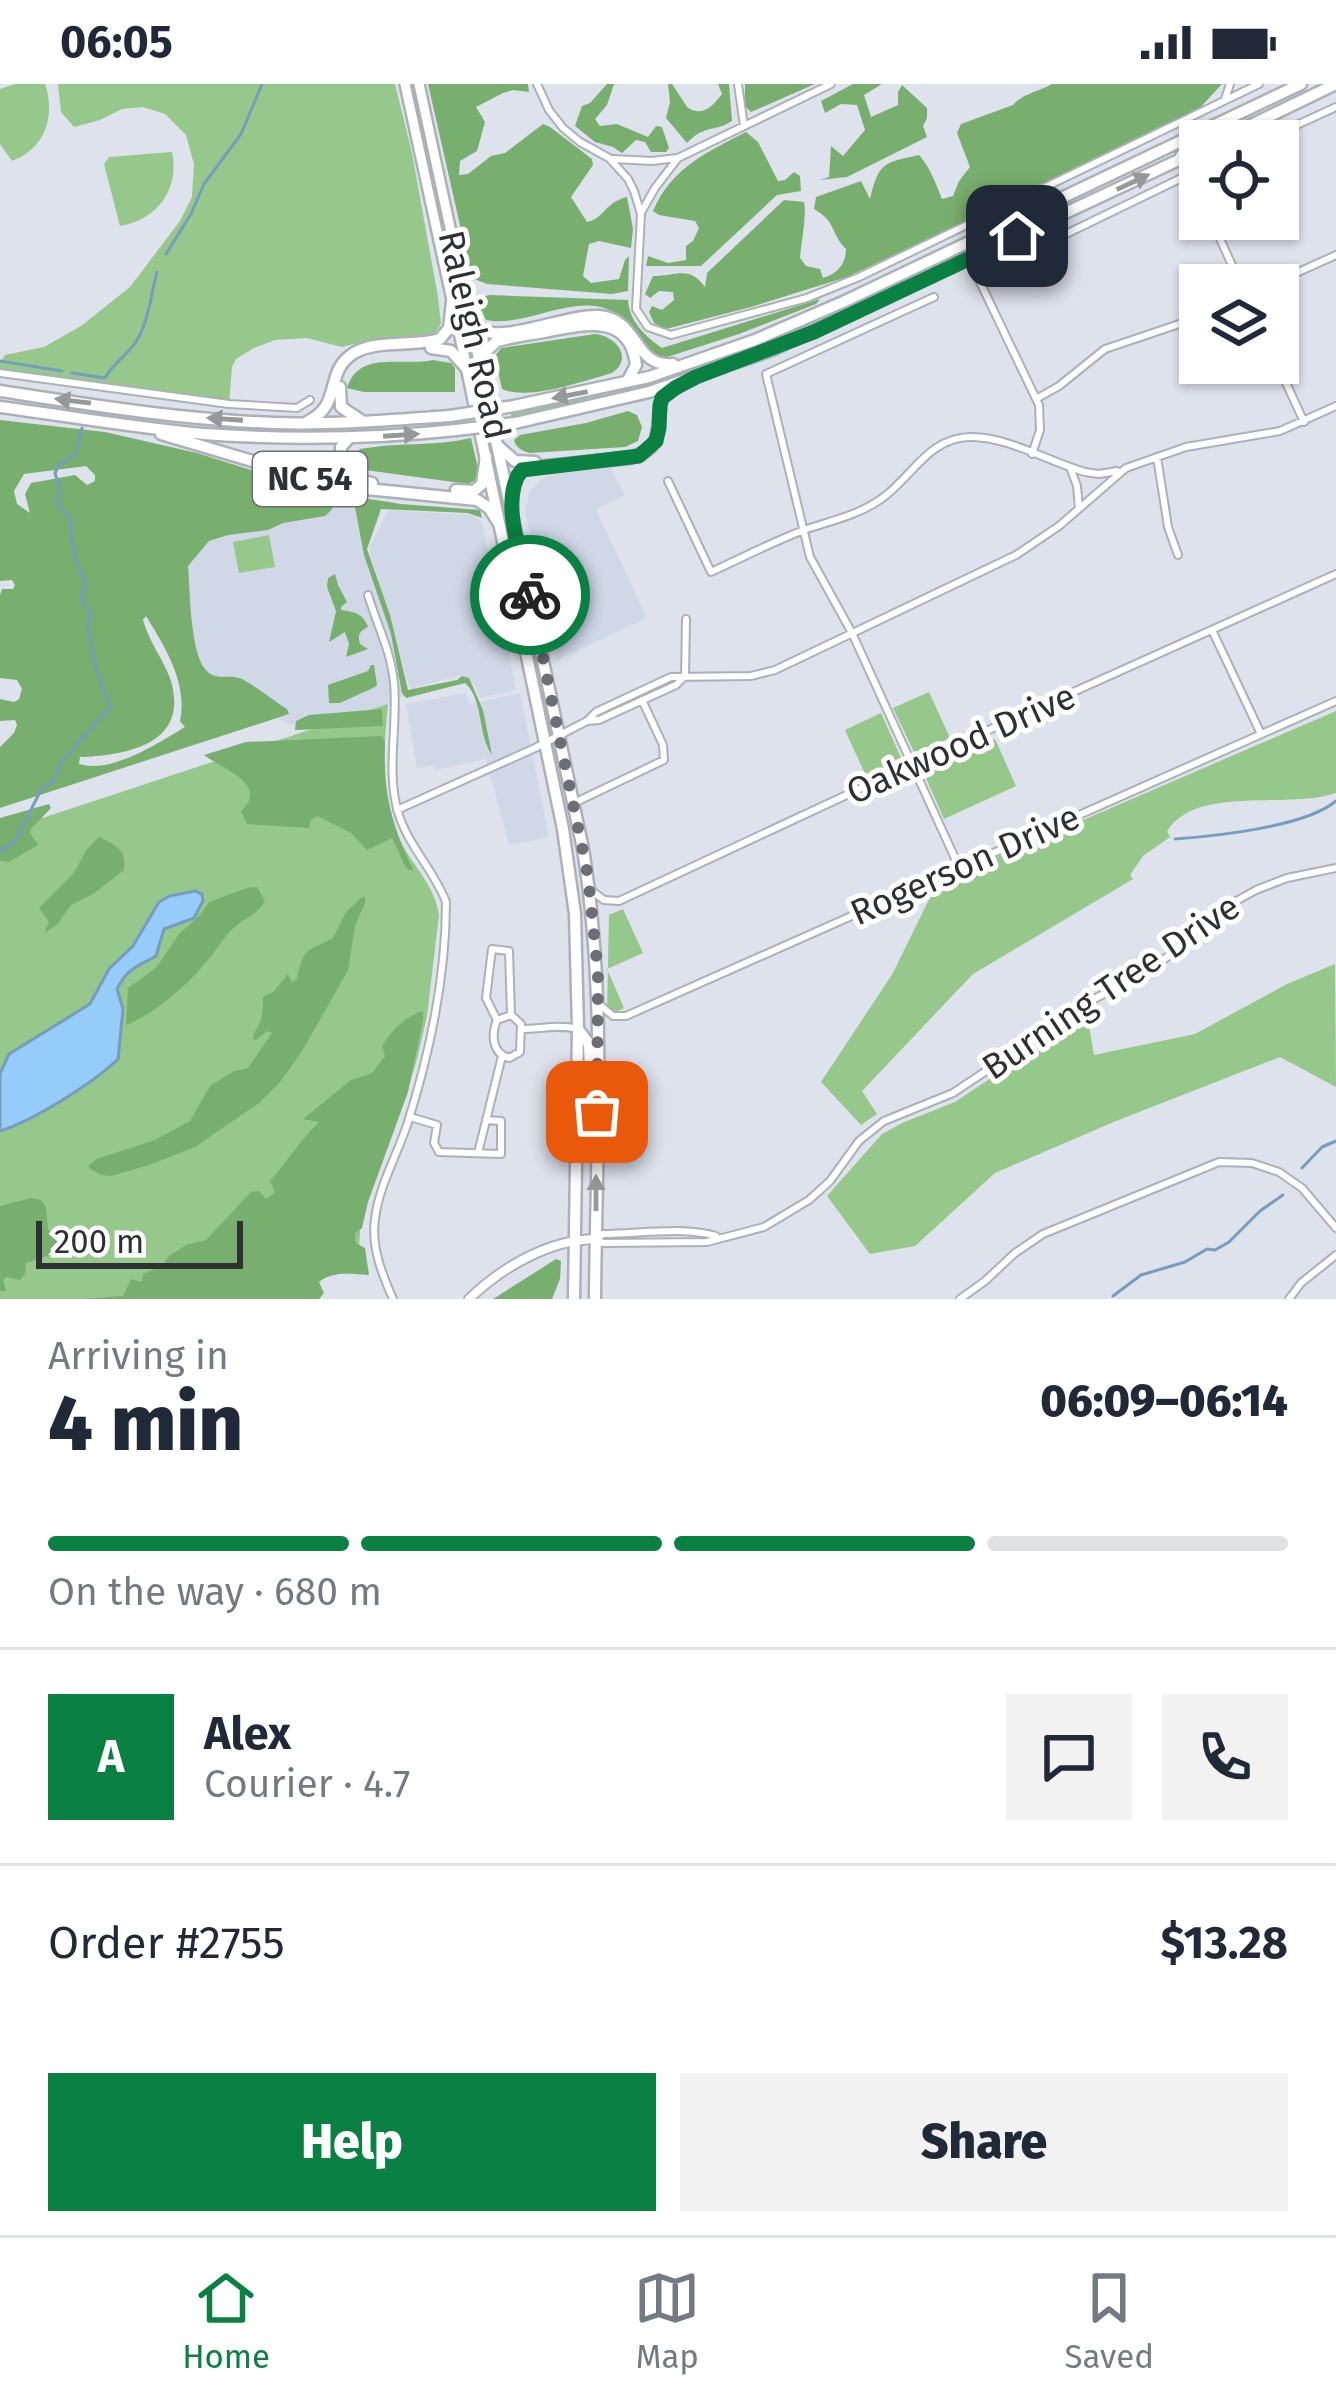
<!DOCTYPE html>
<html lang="en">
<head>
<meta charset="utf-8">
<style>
	:root { --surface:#fff; --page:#f2f2f3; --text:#1f2937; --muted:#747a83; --line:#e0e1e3; --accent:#0b8043 }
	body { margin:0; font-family:"Fira Sans",sans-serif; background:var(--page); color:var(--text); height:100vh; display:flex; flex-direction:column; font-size:45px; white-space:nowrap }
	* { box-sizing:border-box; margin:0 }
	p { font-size:39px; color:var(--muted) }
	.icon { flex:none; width:66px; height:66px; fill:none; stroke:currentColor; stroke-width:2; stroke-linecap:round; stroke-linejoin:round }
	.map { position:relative; height:1215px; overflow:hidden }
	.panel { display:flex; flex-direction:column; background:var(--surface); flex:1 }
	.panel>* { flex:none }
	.controls { position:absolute; left:1179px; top:36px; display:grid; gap:24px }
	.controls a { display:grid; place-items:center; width:120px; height:120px; border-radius:0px; background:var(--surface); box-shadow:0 3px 9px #0004; font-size:60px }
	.scale { position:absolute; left:36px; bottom:30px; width:207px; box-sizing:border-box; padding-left:12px; border:6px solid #2e3033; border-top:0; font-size:33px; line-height:42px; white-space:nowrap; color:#2e3033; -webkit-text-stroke:9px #fff; paint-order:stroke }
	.pin { position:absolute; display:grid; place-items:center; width:102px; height:102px; color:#fff; margin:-51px; border-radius:24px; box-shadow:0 6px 18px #0006 }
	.courier { position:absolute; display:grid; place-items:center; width:120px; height:120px; margin:-60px; border:9px solid #0b8043; border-radius:50%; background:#fff; color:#222; box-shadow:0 3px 15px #0007 }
	.headline em { font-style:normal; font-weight:800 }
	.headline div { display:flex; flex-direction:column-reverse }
	.headline { display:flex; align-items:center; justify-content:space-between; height:204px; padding:0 48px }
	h1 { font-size:78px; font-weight:800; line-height:90px }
	.bar { display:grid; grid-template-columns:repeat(4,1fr); gap:18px 12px; align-content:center; height:144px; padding:0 48px }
	.bar i { height:15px; border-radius:9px; background:var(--line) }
	.bar .active { background:var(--accent) }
	.bar p { grid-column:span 4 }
	.line { display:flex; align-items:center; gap:30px; padding:0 48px; border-top:3px solid var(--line) }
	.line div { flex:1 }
	.round { display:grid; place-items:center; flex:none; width:126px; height:126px; border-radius:0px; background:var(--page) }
	.primary-button { display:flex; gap:24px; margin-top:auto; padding:24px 48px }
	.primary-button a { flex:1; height:138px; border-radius:0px; background:var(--accent); color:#fff; font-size:48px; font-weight:800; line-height:138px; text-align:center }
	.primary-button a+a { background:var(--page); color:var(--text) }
	.status { display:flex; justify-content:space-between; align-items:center; height:84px; padding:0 60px; background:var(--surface); direction:ltr }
	.status svg { height:33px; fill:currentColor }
	.dock { display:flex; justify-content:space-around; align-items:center; height:168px; border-top:3px solid var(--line); background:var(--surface); font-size:33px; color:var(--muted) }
	.dock a { display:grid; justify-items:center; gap:6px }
	.dock .active { color:var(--accent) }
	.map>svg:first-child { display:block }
</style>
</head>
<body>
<div class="status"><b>06:05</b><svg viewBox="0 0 49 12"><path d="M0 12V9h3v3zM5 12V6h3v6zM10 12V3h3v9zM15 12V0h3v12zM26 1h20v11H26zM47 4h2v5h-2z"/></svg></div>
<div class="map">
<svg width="1336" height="1215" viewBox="0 0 1336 1215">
	<rect width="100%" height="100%" fill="#dee2ec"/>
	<path fill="#d0d8e8" d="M611 384 625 411 596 425 647 534 557 576 525 427 530 407 543 394 567 386Z
		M338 415 362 418 366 475 394 548 369 465 388 426 472 431 482 438 516 606 480 614 474 600 462 591 410 605 395 554 405 611 388 620 306 647 191 599 174 453Z
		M466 609 470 620 520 609 549 753 509 761 486 675 435 686 433 681 417 684 406 620Z"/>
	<path fill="#96c78b" d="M15 0H45C56 32 45 65 12 77L0 60V5Z
		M58 0H395L412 69 438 213 441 240 434 251 370 256 342 263 307 254 275 256 254 264 236 275 232 283 229 320 0 289V279L5 271 44 263 81 242 130 203 180 137 192 113 194 80 186 51 165 30 143 23 122 25 100 36 74 43 61 28Z
		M172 68C180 105 157 136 120 142L104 80 109 73Z
		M969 163 960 175C899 203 839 235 776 260 691 294 602 319 511 334V328L648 297Z
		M269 451 275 483 239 489 233 458Z
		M929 608 950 654 915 670 893 624Z
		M388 620C384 662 379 715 399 755 412 781 435 801 439 831L427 932 417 975 404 1018 361 1131 359 1164 235 1215H0V748Z
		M1336 627V709C1287 726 1198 700 1167 747L1170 753 1143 772 1130 791 1133 795 973 890 862 1007 877 1030 861 1041 821 998 893 889 937 799Z
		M881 629 902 676 866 692 845 646Z
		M995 655 1016 702 944 735 923 687Z
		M623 825 643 869 607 885 624 924 607 932 609 831Z
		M1335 880 1336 1003 1280 973 1116 1037 995 1089 915 1162 870 1170 827 1112 882 1050 902 1039 955 1018 1087 930 1094 971 1195 950 1287 900Z"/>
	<path fill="#79af6e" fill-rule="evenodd" d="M428 0H528L529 8 513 6 503 9 476 23 485 38 477 67 460 77 459 91 468 90 491 72 505 69 543 40 550 43 592 75 593 81 571 113 587 138C604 135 605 118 627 113L633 145 631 164 599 157 589 160 583 192 591 199 619 195 625 176 629 172 628 207 612 210 487 200 472 194Z
		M607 0H614L607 21 595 35 600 42 617 40 648 53 656 42 662 43 669 64 666 68H651L645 58 636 56 622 69 613 63 595 58 575 42 582 22 590 19Z
		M668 0H672L687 23C702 34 713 22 722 10L718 0H729L732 37C716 48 705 40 687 59L666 34 670 18Z
		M745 0H815L751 28 745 22Z
		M853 0H882L864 11 871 33 898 21V8L902 1 927 24V34L923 42 927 53 847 93 820 96 829 93 831 62 843 72 865 46 857 21 841 20 825 29 821 17Z
		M1052 0H1222L1198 26 1182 35 847 193 751 223 666 245 654 239 649 228 652 222 662 226 674 216 673 208 659 207 650 214 645 210 653 192C677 192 689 181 705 203L707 189 784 116 804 118C807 130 801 160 800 174L806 182 820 185 823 194C837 190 846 180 846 165 830 149 837 138 814 125L816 113 861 97 870 115C879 78 883 79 919 71 930 83 936 100 942 115L953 112 959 97 970 83 957 49 961 40 1013 21C1022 10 1040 7 1052 0Z
		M746 48 758 58 778 97 785 96 794 88 800 92 801 107 777 111 701 182H646L648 172 668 179 686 176V162L693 157 699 144 695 137 659 131 653 127C672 83 706 69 746 48Z
		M490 211 628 216C629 237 645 252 662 264L820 215 816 220 739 250 661 275C638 262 639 238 607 225 571 211 523 244 486 236L476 214Z
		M595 250C616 252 634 274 612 289 583 297 529 317 502 305L495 272 501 264Z
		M433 276 451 279 455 284V308H364L347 304C359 265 403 283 433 276Z
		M628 327 637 331 642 343 638 357 625 363 530 369C522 367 516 364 514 356L520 351 586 339Z
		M0 336 105 348 197 369 318 407 401 420 480 426 482 434 468 429 381 425 367 465 390 531 408 606 457 596 462 592 469 594 483 626 492 671C477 649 484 616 465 599L406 614 402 609 391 550 364 471 355 423 353 419C331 415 338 422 325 432L283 439 268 446 228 451 209 457 188 482C190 505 190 567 205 585 216 598 226 590 239 594 246 595 277 619 287 625L289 630 0 724V663L14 649 17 641 15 636 0 637V615L14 618 19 615 22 605 17 596 0 594V511L2 505H13L15 501 12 496 0 497ZM86 382 95 391V397L87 401 75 391 31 399 25 410 30 429 17 420 14 407 24 390ZM146 532C165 563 188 599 180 637L185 643C158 659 112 690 79 680L80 673C128 671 189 660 171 597 164 576 149 558 143 536Z
		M471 354 479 389 476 396 468 400 365 386 356 371 360 365C397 358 434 363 471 354Z
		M335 490 338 501 347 518 341 523V526C354 528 363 529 368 543 360 547 357 550 360 560L368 565 346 573 349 560 345 548 329 558 336 527 327 503 328 494Z
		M371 581H374L377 601 375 603 340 619H329L328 601 368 587Z
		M382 625 383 642 295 646 296 637 309 631Z
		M382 652 385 658C383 708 391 740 413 785L412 787 406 784 392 754 367 766 351 749 317 732 311 736 309 744 247 740 241 727C270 701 223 685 204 671L246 658Z
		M49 720 51 724 31 745 30 749 38 761 9 778 0 777V734Z
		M99 753C115 761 127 765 124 786L93 810 71 821 57 841 44 849 49 838 39 824 73 790 87 765Z
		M257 803 265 817C258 830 248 832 237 841 224 851 217 866 207 877 188 901 154 930 126 941L128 904 156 884 179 850 200 831 209 818 247 804Z
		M362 813H365V819L355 842 348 886 304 964 281 997 259 1019 195 1063 149 1081 111 1092 101 1091 89 1084V1081L97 1075 155 1056 190 1037 210 1002 234 987 248 984 272 949 267 947 256 956 253 955C254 946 258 945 260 937 263 930 263 921 263 913L273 908 288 890 292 898 297 895C303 864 306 868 333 854L346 828Z
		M419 928H423V937L408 1008 368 1118 362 1144 355 1149 356 1159 365 1164 369 1191C352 1190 333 1187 319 1198L324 1209 319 1215H82L123 1212 131 1195 142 1198 143 1190 162 1182 169 1172 186 1161 206 1156 251 1108 259 1107 266 1115 275 1108 270 1097C287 1078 300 1056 319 1038L303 1035 351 996 372 989 385 972 382 962C392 946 402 936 419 928Z
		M31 1114 41 1116 46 1123 48 1145 60 1161 53 1170 26 1179 25 1190 20 1196 7 1193 3 1196 6 1207H0V1122Z
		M556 1175 561 1177 560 1195 552 1215H493Z"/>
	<path fill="#95ccfa" stroke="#769dbe" stroke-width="3" d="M195 807 202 810 203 817 194 834 164 845 156 872C135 884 129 883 117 905L123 925 118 975C93 999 33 1037 0 1047V990L9 970 90 920 109 885 133 862 159 818 170 812Z"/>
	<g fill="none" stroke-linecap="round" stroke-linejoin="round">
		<path stroke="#769dbe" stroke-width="3" d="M166 170 191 130 204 100 241 50 262 0
			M0 277 62 287
			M72 289 105 294C113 279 128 271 137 256 149 236 151 210 157 188
			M1175 755C1216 752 1305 743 1336 717
			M0 767 15 757 42 704 53 697 61 678 111 622C100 602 84 550 90 530L81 514 86 498C75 482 70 453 71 434L57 421 60 405 55 389 59 381 76 370 82 344
			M1302 1084 1322 1063 1336 1057
			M1113 1212 1141 1191 1185 1178 1207 1165 1215 1166 1229 1158 1260 1127 1283 1111"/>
		<defs>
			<path id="minor" d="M537 0 549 26 563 44 580 58 609 74 628 95 634 107 641 130 636 225 648 243 671 251 807 214 859 193 1259 0
				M738 0 744 42
				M1225 15 1230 0
				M1262 57 1336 23
				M1197 68 1194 88 1200 104
				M613 75 652 77 677 74
				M1180 75 1200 117
				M642 127 655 104 678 74 831 0
				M1211 135 1241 201
				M1029 168 1200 85
				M969 175 1039 321 1040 346 1032 370
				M1270 201 1336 171
				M934 213 766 290 810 473 852 549 959 783
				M1277 279 1304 338
				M0 289 229 320 297 324 310 316
				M1036 315 1059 302 1105 265 1200 233
				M1157 373 1168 443 1178 471
				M1070 383 1077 402 1079 424
				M668 397 711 488C742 474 772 458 804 446 830 437 859 431 881 415 912 394 927 354 970 353 1006 352 1050 378 1085 388L1099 390 1117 387
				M368 511C377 541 391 567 394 599 398 641 386 688 398 728 408 762 434 786 446 818 446 891 430 968 408 1038 398 1070 379 1101 375 1135 371 1163 382 1190 393 1215
				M1212 546 1261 650
				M685 592 686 535
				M587 637 596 628 671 593 751 592 775 586 1016 471 1059 442 1126 384 1186 363 1280 347 1336 322
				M574 719 664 676 663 661 642 616
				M397 726 535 664 587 637 599 636 676 601 685 592
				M592 807 604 816 619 817 913 680 1336 490
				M600 921 613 932H626L1336 617
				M511 931 521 940 520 968 509 974C492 969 491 951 497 936Z
				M497 936 486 914 492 865 509 867 511 931
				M521 945C539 945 560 940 577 945
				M410 1033 437 1041 434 1059 439 1068 501 1070V1037L486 1036
				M478 1069 502 972
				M599 1153 603 1150C639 1150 682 1142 716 1152
				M595 1155 603 1159 707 1158 764 1143 809 1116 830 1097 859 1057 884 1037 953 1009 1094 915 1144 889 1170 871 1202 839 1229 821 1256 806 1287 794 1336 784
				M960 1215 985 1197 1015 1169 1043 1150 1219 1078 1252 1079 1279 1088 1302 1104 1336 1144
				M1289 1215 1301 1199 1336 1171"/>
			<path id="tertiary" d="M469 1215C502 1183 549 1156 595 1155"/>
			<path id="secondary" d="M405 0 467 285
				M419 0 480 282"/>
			<path id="primary" d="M467 285 563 745 575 830 578 945 574 1215
				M481 286 583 765C607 914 596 1065 595 1215
				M578 945 589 960 590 985 598 992"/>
			<path id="trunk" d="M1218 57 1336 0
				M1181 72 1188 63 1219 47
				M467 226C472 234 477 243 486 247 507 257 570 230 599 232 640 235 633 284 673 280
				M431 264 451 267 467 285
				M481 286 485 268 497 257C512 253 528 251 544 248 581 241 630 227 636 281L628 296
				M340 303 341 323 362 337
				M0 307C91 321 183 336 275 339 333 341 391 336 450 332
				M514 322 649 293 755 256 843 218 1301 0
				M0 323C68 332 136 344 204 350 288 356 372 355 456 346
				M307 338C344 320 323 288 354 269 378 255 414 263 440 255L449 244 452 218
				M515 339 649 308 772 266 1200 66
				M161 350 337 402 477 416 489 424 498 438
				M349 354 341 363V379L352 394 372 399
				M499 363 515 377 535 378
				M456 406 474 407 482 400 486 372
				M510 416 516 393 525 384 630 374C668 363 654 342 662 314L677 303"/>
		</defs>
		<use href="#minor" stroke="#acb0b9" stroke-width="10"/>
		<use href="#tertiary" stroke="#acb0b9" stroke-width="12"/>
		<use href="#secondary" stroke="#acb0b9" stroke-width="14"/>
		<use href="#primary" stroke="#acb0b9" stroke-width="15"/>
		<use href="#trunk" stroke="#acb0b9" stroke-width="15"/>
		<use href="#minor" stroke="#fff" stroke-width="6"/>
		<use href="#tertiary" stroke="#fff" stroke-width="8"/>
		<use href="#secondary" stroke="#fff" stroke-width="9"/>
		<use href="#primary" stroke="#fff" stroke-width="10"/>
		<use href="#trunk" stroke="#fff" stroke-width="10"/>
		<defs>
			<path id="trunk-bridge" d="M450 332 514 322
				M456 346 515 339"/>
		</defs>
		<use href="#trunk-bridge" stroke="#acb0b9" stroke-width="15" stroke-linecap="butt"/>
		<use href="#trunk-bridge" stroke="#fff" stroke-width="10"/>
	</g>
	<defs><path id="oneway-solid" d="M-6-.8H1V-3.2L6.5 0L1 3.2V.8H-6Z" transform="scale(3)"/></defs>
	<g fill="#969899">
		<use href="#oneway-solid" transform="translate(1133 98) rotate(-25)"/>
		<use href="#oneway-solid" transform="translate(570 311) rotate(169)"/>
		<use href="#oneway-solid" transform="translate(73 317) rotate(-173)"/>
		<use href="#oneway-solid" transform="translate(225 335) rotate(-176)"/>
		<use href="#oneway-solid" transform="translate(401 351) rotate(-4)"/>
		<use href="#oneway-solid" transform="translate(596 1109) rotate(-90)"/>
	</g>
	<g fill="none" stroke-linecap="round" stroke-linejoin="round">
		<path stroke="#6c6e74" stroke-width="12" stroke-dasharray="0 21.6" d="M530 511 588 792 598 889 597 1028"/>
		<path stroke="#0b8043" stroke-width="15" d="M530 511C523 477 498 414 522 386L639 372 656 357 659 344 660 321 662 314 675 304 696 293 814 248 1017 152"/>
	</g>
	<g text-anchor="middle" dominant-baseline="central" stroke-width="10" stroke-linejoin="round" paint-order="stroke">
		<rect fill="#fff" stroke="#6d6e70" stroke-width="3" x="253" y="368" width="114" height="54" rx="9"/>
		<g font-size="33" font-weight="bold" fill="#2e3033">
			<text x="310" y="395">NC 54</text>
		</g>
		<g font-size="36" fill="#2e3033" stroke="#fff">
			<text transform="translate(474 251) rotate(77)">Raleigh Road</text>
			<text transform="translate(961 660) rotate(-24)">Oakwood Drive</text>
			<text transform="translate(965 781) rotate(-24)">Rogerson Drive</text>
			<text transform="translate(1111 903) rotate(-34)">Burning Tree Drive</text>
		</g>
	</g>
</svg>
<div class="controls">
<a><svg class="icon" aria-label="locate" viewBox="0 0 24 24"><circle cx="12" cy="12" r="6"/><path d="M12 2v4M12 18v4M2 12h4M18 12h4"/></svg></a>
<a><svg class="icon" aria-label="layers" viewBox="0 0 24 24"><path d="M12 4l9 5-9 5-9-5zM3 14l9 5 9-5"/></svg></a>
</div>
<div class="scale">200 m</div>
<div class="pin" style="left:597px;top:1028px;background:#ea580c"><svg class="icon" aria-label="bag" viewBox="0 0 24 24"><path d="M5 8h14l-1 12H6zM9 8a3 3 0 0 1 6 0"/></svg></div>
<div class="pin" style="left:1017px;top:152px;background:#1f2937"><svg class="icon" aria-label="home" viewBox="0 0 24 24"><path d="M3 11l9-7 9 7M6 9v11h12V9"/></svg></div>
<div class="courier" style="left:530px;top:511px"><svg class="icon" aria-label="bike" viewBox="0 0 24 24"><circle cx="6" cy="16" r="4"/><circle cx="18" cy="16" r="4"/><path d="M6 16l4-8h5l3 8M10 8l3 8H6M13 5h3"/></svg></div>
</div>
<section class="panel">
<div class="headline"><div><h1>4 min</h1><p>Arriving in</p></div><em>06:09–06:14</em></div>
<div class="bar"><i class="active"></i><i class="active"></i><i class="active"></i><i></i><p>On the way · 680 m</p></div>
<div class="line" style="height:216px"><b class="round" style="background:var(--accent);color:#fff">A</b><div><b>Alex</b><p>Courier · 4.7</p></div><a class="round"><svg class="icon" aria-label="chat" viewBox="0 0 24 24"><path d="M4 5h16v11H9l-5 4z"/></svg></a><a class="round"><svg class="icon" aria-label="phone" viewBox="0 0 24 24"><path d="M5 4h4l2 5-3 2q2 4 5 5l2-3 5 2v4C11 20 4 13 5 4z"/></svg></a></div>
<div class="line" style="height:156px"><div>Order #2755</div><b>$13.28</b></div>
<div class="primary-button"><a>Help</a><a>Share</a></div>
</section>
<nav class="dock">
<a class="active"><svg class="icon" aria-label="home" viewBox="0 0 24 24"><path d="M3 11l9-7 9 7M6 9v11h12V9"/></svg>Home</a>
<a><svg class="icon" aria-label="map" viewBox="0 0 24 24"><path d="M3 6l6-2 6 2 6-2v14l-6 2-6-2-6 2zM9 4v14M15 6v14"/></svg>Map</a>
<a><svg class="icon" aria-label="saved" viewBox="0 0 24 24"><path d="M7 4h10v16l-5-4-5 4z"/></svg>Saved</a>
</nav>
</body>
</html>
